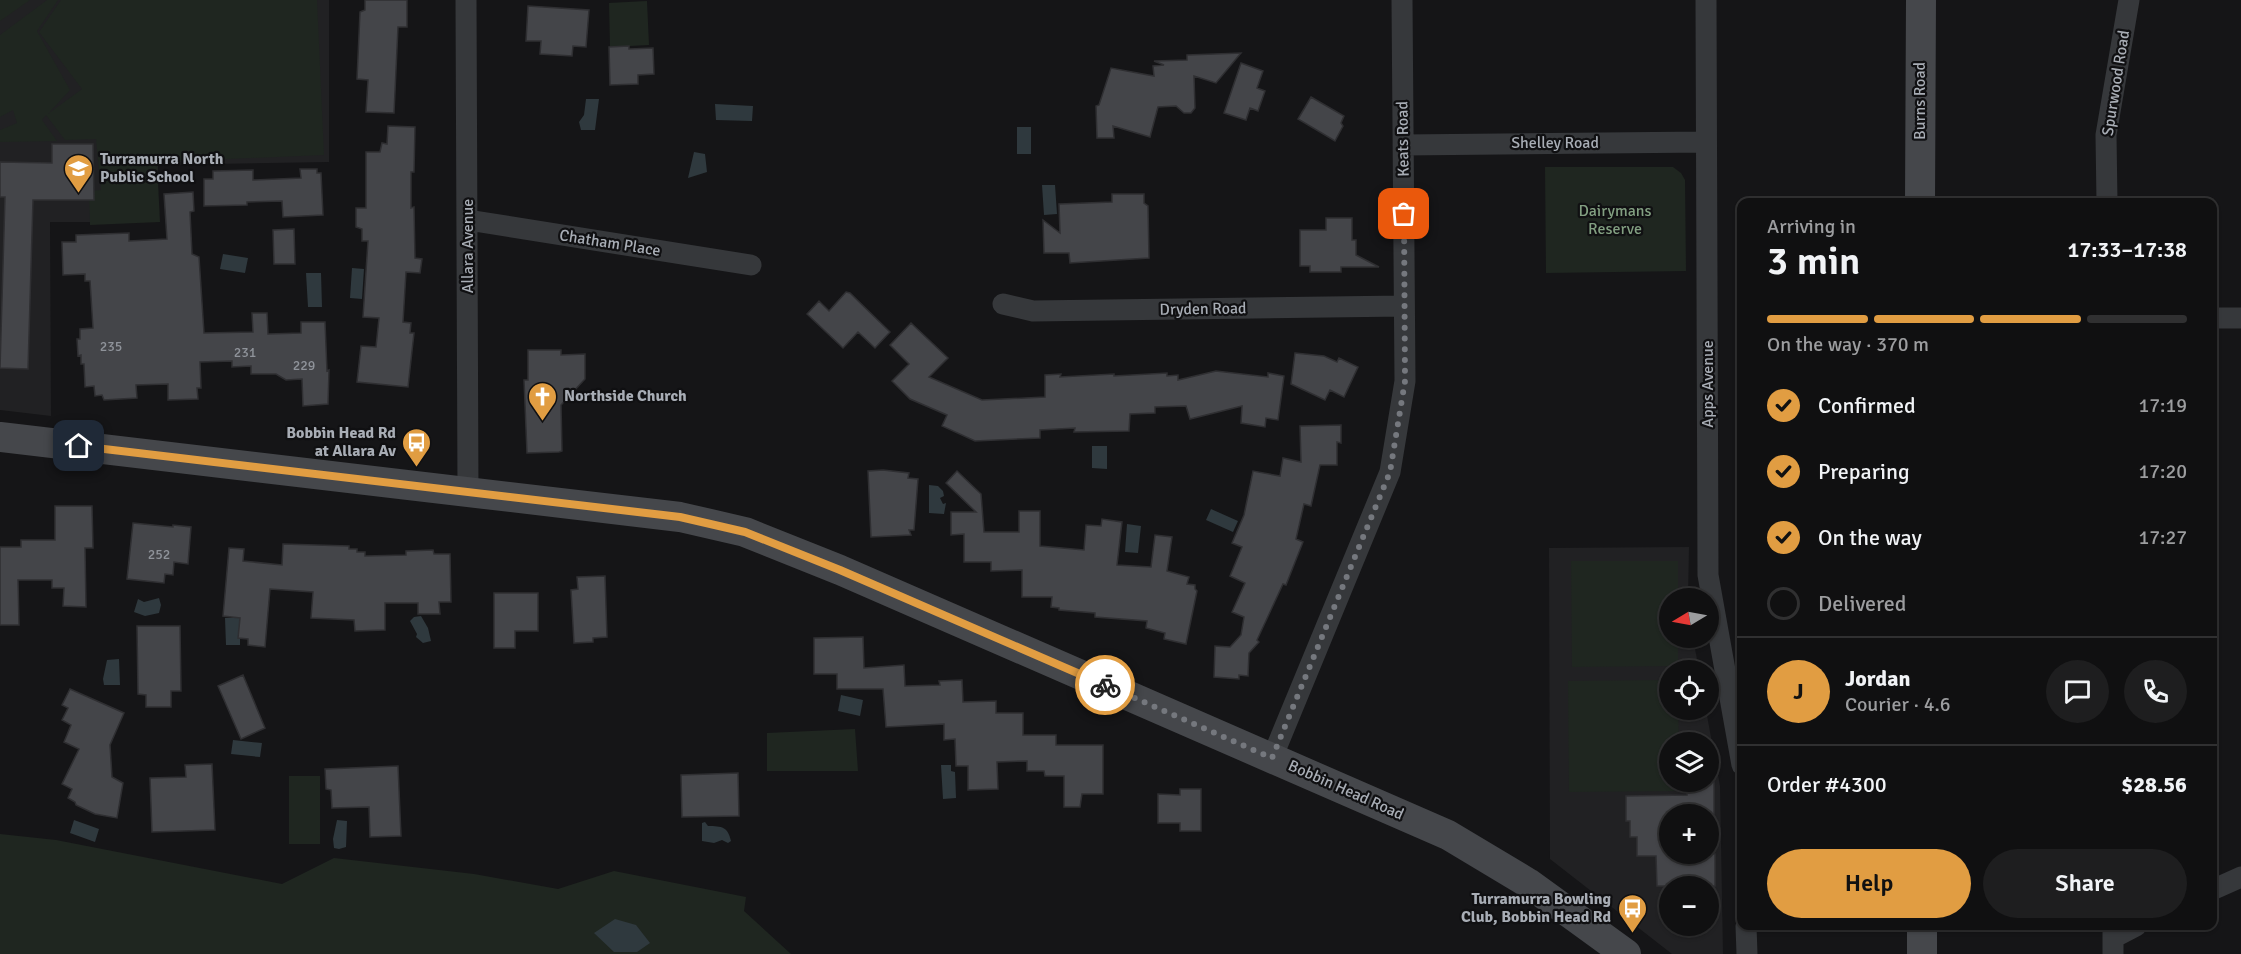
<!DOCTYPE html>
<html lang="en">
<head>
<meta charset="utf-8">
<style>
	:root { --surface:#101011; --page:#1e1e1f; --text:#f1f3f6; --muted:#9c9d9f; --line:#303031; --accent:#e19d42 }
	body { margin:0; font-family:Signika,sans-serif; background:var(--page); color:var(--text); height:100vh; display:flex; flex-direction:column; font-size:22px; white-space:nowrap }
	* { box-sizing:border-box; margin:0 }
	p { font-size:20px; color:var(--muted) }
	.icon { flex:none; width:33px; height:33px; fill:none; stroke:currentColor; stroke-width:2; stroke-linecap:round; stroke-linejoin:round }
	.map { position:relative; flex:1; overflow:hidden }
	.drawer { position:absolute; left:1737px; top:198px; width:480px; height:732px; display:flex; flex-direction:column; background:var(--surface); border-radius:12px; box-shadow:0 2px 4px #0004,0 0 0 2px var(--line) }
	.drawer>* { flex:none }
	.needle { width:39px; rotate:260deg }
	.fabs { position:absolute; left:1659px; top:588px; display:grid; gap:12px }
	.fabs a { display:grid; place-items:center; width:60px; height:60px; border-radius:50%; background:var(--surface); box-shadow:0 2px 4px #0004,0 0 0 2px var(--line); font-size:30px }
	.pin { position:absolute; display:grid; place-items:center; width:51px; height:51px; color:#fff; margin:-26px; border-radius:12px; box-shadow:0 3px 9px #0006 }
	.courier { position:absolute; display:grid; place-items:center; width:60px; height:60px; margin:-30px; border:4px solid #e19d42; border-radius:50%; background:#fff; color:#222; box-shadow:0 2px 8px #0007 }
	.head em { font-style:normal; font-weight:600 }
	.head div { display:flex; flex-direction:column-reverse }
	.head { display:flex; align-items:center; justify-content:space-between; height:102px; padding:0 30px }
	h1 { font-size:39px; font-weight:600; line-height:45px }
	.bar { display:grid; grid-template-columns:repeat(4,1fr); gap:9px 6px; align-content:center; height:72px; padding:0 30px }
	.bar i { height:8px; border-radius:4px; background:var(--line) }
	.bar .on { background:var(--accent) }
	.bar p { grid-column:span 4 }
	.line { display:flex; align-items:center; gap:15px; padding:0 30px; border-top:2px solid var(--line) }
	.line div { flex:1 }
	.round { display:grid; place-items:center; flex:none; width:63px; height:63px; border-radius:32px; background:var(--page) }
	ol { padding:0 30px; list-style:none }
	li { display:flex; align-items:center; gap:18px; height:66px }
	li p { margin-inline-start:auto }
	li .icon { padding:6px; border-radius:50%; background:var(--accent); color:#111; stroke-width:4 }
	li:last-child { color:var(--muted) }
	li i { width:33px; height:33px; border:3px solid var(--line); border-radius:50% }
	.action { display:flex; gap:12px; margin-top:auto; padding:12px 30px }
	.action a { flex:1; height:69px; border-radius:36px; background:var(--accent); color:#111; font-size:24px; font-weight:600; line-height:69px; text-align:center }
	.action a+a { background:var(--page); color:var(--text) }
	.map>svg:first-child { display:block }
</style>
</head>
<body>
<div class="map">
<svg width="2241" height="954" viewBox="0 0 2241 954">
	<rect width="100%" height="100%" fill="#151517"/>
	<path fill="#212123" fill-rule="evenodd" d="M0 0H329V162L158 165V222H50L51 416 0 410Z
		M1689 547 1688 598H1670V638H1693L1699 670H1670V710H1706L1720 786 1723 954H1672L1550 859 1549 548ZM1670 742H1708V782H1670ZM1670 814H1708V854H1670ZM1670 886H1708V926H1670Z"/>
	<path fill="#1f2620" d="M0 0H30L0 21Z
		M47 0H58L37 31 70 90 48 114 82 89 39 32 61 0H317L324 155 157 162 160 222 90 225 89 191 101 190 96 139 65 140 46 115 42 120 57 141 0 142V130L17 123 13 110 0 117V35Z
		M647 1 649 45 610 47 609 3Z
		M1545 167H1673L1681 173 1685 180 1686 271 1546 273Z
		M1571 561H1678V598H1670V638H1678V666L1572 667Z
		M1669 680 1670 710H1678L1679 742H1670V782H1679V791L1569 792 1568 681Z
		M855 729 858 771H767V733Z
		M289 776H320V844H289Z
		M0 834 56 840 282 884 334 858 474 874 558 889 614 871 746 897 744 911 791 954H0Z"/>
	<path fill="#2f393e" d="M586 99H599L595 130H581L579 122 584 115Z
		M715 104 753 106 752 121 716 120Z
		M1017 127H1031V154H1017Z
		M694 152 705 154 707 172 688 178Z
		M1042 185H1055L1057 214 1044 215Z
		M223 254 248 258 245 273 220 269Z
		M352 268 364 269 362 299 350 298Z
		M306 273H321L322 307H308Z
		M1092 446H1107V469L1092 468Z
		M929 485 938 486 943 491 944 496 940 498 943 504 946 503 944 514 929 513Z
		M1211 509 1238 521 1233 532 1206 520Z
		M1127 524 1141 526 1138 553 1125 552Z
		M159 598 161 605 159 613 145 616 134 612 138 599 144 602Z
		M421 616 428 628 431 641 423 643 416 637 417 634 410 621 414 617Z
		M225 618H240V645H226Z
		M119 659 120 685H104L103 679 107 660Z
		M841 695 863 700 860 716 838 711Z
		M233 740 262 743 260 757 231 754Z
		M951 765V771L955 772 956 798 943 799 941 765Z
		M74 820 99 829 95 842 70 833Z
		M337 820 347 821 346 847 339 849 334 848 333 839Z
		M705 822 708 826C722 826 728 827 731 841L728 843 722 840 714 843 702 841V823Z
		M615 919 636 925 650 943 637 952H614L594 933Z"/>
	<path fill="#444549" stroke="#2f2f32" stroke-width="1.5" d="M365 0H407V27H398L394 113 366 112 368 80 357 79 360 12 365 10Z
		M528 6 589 10 586 47 573 46 572 56 540 54 541 41H526Z
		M629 46V49L653 48 654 74 638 75V84L610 85 609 47Z
		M1241 53 1216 83 1194 76 1195 108 1191 113H1184L1176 106 1158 107 1150 137 1113 126 1114 138H1097L1096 106 1099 105 1111 68 1154 76 1153 66 1164 65 1154 61 1187 60V55Z
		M1241 63 1263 71 1257 88 1265 91 1258 111 1250 108 1246 120 1224 113Z
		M1311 97 1344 116 1341 123 1343 126 1335 141 1298 119Z
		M388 126 415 127 414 172H411V208L414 207 415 258 422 259 420 273 406 272 403 322 411 323 410 333H414L408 387 357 382 361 346 376 347 379 318 363 317 368 241H362V229L356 227V208H366V152H380L382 143 387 144Z
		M52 144H93L94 200H33L28 369 0 368 5 197H0V162L52 163Z
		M300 169H317V173H321L323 215 283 217 282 201 247 202V205L204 206V179H213V171L253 170V180L301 178Z
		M193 192 194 211 190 212 192 254 199 257 204 333 253 332 252 313H267L268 334 301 333V322H325L327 371 329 370 328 404 303 406 302 379 286 380 276 374H251V366L232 367V361L200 362 201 388H197L198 399 168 400V384L136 385 137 398 104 400 102 395 95 396 94 386 85 387 84 364H81V355L78 356 77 339H80V329L93 328 90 281H85V274L63 275 62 242H76V235L129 233V241L167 239 164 194Z
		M1112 194H1144V203L1148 206 1149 258 1070 263 1069 253H1044L1043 220 1060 233 1059 204 1112 202Z
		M1326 218H1352V240H1356V255L1379 267H1341V272H1310V266H1300V230H1326Z
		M294 229 295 264H274L273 230Z
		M846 292 850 293 890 332 875 348 858 332 843 348 807 314 819 301 829 311Z
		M911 323 948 358 929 377 982 400 1045 397V375L1061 374 1060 377 1114 374V376L1167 373V376L1178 375V380L1216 371 1268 377V373L1284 376 1278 420 1266 418 1265 427 1241 423 1242 406 1190 419 1186 406 1155 407V413L1130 414 1129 431 1074 432 1075 428 1040 430V438L975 441 942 426 947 415 910 399 892 381 909 364 890 345Z
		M528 350H561V355L585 354V379L561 405 562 451 559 452 527 453 524 380H528Z
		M1295 353 1324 356 1337 362 1339 358 1358 367 1344 397 1330 390 1325 400 1291 384Z
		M1341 425V443L1337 442V465H1320L1311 506 1304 504 1296 539 1303 542 1286 585 1283 584 1257 640 1259 642 1249 653 1248 676 1239 675V679L1214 677 1215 646 1230 647 1241 635 1244 617 1232 612 1245 583 1230 576 1242 547 1232 543 1244 515 1253 471 1280 476 1283 458 1301 462 1300 426Z
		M883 470 909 473 908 478 918 479 914 530H909L911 535 871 537 868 471Z
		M957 471 981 494 984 532H1019V511H1040V546L1084 550 1086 525 1101 526 1102 519 1122 522 1117 565 1151 567 1155 535 1172 537 1167 571 1189 577 1187 584 1195 585V589L1197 591 1186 644 1164 639 1165 633 1146 628 1147 621 1095 617V613L1059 610V608L1051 607 1052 597H1022V570L991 571V562H964V534L951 535V512H976L946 483Z
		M55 506H92L93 548H85L86 607 63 606 64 588H52V580H18L19 625H0V547H21V540H55Z
		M133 523 173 527V525L191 527 188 564 174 562 173 575 165 574 164 583 127 579Z
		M283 544 349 546V549H357V552H365V556L406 555V551L433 550 434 554H450L451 602H439L440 614H418V603H385V630L355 631 354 620 311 618 313 592 270 589 265 647 248 645V639L238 638 240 618 223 616 229 548 244 549 243 561 282 565Z
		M605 576 607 637 593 638V642L574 643 571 590 578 589 577 577Z
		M494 593H538V631H515V648H494Z
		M137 626H180L181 691H171V707H146V695L138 694Z
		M863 637 864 668 904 665 905 686 940 685 939 681 962 680 963 702 996 701V713H1023V735H1056V745H1103V794H1082L1080 807H1064V776H1045L1044 771H1027V761L997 762 998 789 968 790V766H956L955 739 944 740V724L886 727 883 689H837V674H814V638Z
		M243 675 265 728 241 739 218 686Z
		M70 689 124 713 110 745 112 777 123 783 117 818 95 814 76 805 75 802 68 798 72 789 62 784 79 749 64 742 71 725 62 720 68 708 62 705Z
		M212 764 215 830 152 832 150 778 186 777 185 765Z
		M398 766 401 836 370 837 369 807 332 808 331 790 326 789 325 769Z
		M738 773 739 816 682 817 681 775Z
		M1687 782H1714V814H1670V854H1715V886H1657L1656 856H1637V837H1630V821H1626V796L1687 795Z
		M1180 789H1201V831H1180V823H1158V794L1180 795Z"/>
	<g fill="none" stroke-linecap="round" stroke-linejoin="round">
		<path stroke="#36383b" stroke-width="21" d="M466 0 468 492
			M1706 0 1708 575 1742 765
			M1403 145 1706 142
			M2107 202 2106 135 2129 0
			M468 220 751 265
			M1003 304 1033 311 1404 306
			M2212 318H2241
			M1272 758 1390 472 1405 381 1402 0
			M2212 890 2241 877
			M1746 926 1747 954
			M2113 926V954
			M2113 938 2136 926"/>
		<path stroke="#45474b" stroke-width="30" d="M1920 202 1921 0
			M0 437 680 517 745 532 840 570 1448 835 1528 883 1626 954
			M1922 926V954"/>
	</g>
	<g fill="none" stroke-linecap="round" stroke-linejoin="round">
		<path stroke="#75787e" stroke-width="6" stroke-dasharray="0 10.8" d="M1105 685 1272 758 1390 472 1405 381 1404 214"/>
		<path stroke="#e19d42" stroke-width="8" d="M79 446 680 517 745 532 840 570 1105 685"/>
	</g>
	<defs>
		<symbol id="school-pin" viewBox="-11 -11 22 30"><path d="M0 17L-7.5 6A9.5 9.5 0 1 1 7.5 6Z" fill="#e19d42" stroke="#101012"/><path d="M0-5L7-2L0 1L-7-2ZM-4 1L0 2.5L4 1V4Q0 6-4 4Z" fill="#fff"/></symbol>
		<symbol id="church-pin" viewBox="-11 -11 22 30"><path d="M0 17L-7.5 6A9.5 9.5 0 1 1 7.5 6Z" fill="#e19d42" stroke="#101012"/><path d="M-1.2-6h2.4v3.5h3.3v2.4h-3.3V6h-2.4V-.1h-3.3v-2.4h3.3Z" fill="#fff"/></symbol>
		<symbol id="bus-pin" viewBox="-11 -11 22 30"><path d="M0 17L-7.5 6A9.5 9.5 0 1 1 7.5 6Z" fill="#e19d42" stroke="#101012"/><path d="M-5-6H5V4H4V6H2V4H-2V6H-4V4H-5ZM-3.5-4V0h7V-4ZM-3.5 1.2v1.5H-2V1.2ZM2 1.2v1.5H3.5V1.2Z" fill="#fff"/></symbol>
	</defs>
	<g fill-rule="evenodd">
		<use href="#school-pin" x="62" y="152" width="33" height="45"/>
		<use href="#church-pin" x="526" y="380" width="33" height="45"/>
		<use href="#bus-pin" x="400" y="426" width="33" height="45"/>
		<use href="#bus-pin" x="1616" y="892" width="33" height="45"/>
	</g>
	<g text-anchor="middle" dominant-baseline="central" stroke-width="4.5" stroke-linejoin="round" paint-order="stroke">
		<g font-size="14" fill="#8f939a">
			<text x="111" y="346">235</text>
			<text x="245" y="352">231</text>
			<text x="304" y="365">229</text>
			<text x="159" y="554">252</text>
		</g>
		<g font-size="16" fill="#a8adb5" stroke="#101012">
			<text transform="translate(2116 83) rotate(-81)">Spurwood Road</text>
			<text transform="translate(1920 101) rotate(-90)">Burns Road</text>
			<text transform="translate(1403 139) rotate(-91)">Keats Road</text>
			<text x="1555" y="143">Shelley Road</text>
			<text transform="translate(610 243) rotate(9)">Chatham Place</text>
			<text transform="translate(468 246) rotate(-90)">Allara Avenue</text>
			<text transform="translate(1203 309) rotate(-1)">Dryden Road</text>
			<text transform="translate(1708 384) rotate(-90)">Apps Avenue</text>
			<text transform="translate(1346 790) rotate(24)">Bobbin Head Road</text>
		</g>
		<g font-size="16" font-weight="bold" fill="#a8adb5" stroke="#101012" text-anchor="start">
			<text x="100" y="159">Turramurra North<tspan x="100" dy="18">Public School</tspan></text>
			<text x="564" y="396">Northside Church</text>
			<text x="396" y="433" text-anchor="end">Bobbin Head Rd<tspan x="396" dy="18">at Allara Av</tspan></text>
			<text x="1611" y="899" text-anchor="end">Turramurra Bowling<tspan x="1611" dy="18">Club, Bobbin Head Rd</tspan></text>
		</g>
		<g font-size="16" fill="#829f81" stroke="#101012">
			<text x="1615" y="211">Dairymans<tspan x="1615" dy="18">Reserve</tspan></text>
		</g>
	</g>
</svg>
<div class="fabs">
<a><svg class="needle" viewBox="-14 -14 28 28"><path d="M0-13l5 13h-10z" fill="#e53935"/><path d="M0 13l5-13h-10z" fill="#9c9d9f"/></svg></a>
<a><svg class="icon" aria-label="locate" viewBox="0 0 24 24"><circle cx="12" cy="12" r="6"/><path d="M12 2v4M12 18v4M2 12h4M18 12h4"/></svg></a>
<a><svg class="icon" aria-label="layers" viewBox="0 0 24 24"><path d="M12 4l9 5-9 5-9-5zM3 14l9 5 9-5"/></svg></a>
<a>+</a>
<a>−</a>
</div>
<div class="pin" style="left:1404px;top:214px;background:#ea580c"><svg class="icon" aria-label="bag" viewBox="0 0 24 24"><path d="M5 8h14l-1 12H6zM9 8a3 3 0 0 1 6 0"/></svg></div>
<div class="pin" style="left:79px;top:446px;background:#1f2937"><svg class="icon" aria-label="home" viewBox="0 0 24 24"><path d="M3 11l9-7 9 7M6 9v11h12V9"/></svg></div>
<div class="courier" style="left:1105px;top:685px"><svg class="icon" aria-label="bike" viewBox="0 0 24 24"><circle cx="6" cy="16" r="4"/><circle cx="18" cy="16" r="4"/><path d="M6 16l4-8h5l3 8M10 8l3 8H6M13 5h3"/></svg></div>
<section class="drawer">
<div class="head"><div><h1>3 min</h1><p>Arriving in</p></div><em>17:33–17:38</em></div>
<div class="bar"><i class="on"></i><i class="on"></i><i class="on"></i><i></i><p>On the way · 370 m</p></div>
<ol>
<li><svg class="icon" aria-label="check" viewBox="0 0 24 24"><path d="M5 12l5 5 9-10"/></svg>Confirmed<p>17:19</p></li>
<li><svg class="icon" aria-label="check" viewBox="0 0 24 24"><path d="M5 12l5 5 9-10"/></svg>Preparing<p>17:20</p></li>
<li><svg class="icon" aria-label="check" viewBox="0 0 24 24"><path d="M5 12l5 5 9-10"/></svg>On the way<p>17:27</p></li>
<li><i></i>Delivered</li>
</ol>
<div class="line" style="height:108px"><b class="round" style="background:var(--accent);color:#111">J</b><div><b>Jordan</b><p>Courier · 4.6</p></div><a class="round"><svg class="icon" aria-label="chat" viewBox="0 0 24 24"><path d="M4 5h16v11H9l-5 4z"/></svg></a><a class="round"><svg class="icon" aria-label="phone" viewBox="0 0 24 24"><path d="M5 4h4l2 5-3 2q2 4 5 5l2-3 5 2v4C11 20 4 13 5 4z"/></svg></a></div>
<div class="line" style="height:78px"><div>Order #4300</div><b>$28.56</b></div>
<div class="action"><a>Help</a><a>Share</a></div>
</section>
</div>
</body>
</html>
